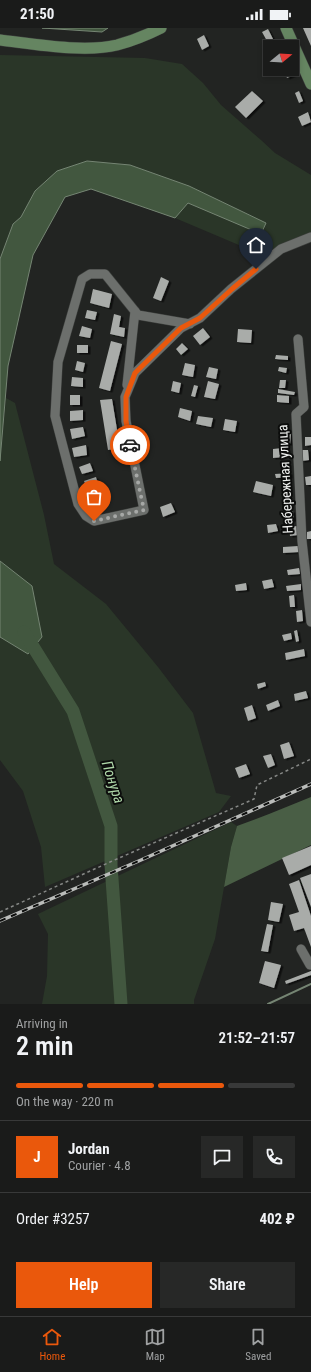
<!DOCTYPE html>
<html lang="en">
<head>
<meta charset="utf-8">
<style>
	:root { --surface:#1a1b1a; --page:#272827; --text:#f1f3f6; --muted:#9fa1a2; --line:#383939; --accent:#ea580c }
	body { margin:0; font-family:"Roboto Condensed",sans-serif; background:var(--page); color:var(--text); height:100vh; display:flex; flex-direction:column; font-size:15px; white-space:nowrap }
	* { box-sizing:border-box; margin:0 }
	p { font-size:13px; color:var(--muted) }
	.icon { flex:none; width:22px; height:22px; fill:none; stroke:currentColor; stroke-width:2; stroke-linecap:round; stroke-linejoin:round }
	.map { position:relative; height:976px; overflow:hidden }
	.drawer { display:flex; flex-direction:column; background:var(--surface); flex:1 }
	.drawer>* { flex:none }
	.needle { width:26px; rotate:72deg }
	.tools { position:absolute; left:263px; top:12px; display:grid; gap:8px }
	.tools a { display:grid; place-items:center; width:36px; height:36px; border-radius:0px; background:var(--surface); box-shadow:0 2px 6px #0003,0 0 0 1px var(--line); font-size:20px }
	.pin { position:absolute; display:grid; place-items:center; width:34px; height:34px; color:#fff; margin:-41px -17px; border-radius:50% 50% 50% 0; rotate:-45deg; box-shadow:0 0 4px #0007 }
	.pin .icon { rotate:45deg }
	.courier { position:absolute; display:grid; place-items:center; width:40px; height:40px; margin:-20px; border:3px solid #ea580c; border-radius:50%; background:#fff; color:#222; box-shadow:0 1px 5px #0007 }
	.head em { font-style:normal; font-weight:600 }
	.head div { display:flex; flex-direction:column-reverse }
	.head { display:flex; align-items:center; justify-content:space-between; height:68px; padding:0 16px }
	h1 { font-size:26px; font-weight:600; line-height:30px }
	.bar { display:grid; grid-template-columns:repeat(4,1fr); gap:6px 4px; align-content:center; height:48px; padding:0 16px }
	.bar i { height:5px; border-radius:3px; background:var(--line) }
	.bar .current { background:var(--accent) }
	.bar p { grid-column:span 4 }
	.line { display:flex; align-items:center; gap:10px; padding:0 16px; border-top:1px solid var(--line) }
	.line div { flex:1 }
	.round { display:grid; place-items:center; flex:none; width:42px; height:42px; border-radius:0px; background:var(--page) }
	.action { display:flex; gap:8px; margin-top:auto; padding:8px 16px }
	.action a { flex:1; height:46px; border-radius:0px; background:var(--accent); color:#fff; font-size:16px; font-weight:600; line-height:46px; text-align:center }
	.action a+a { background:var(--page); color:var(--text) }
	.status { display:flex; justify-content:space-between; align-items:center; height:28px; padding:0 20px; background:var(--surface); direction:ltr }
	.status svg { height:11px; fill:currentColor }
	.menu { display:flex; justify-content:space-around; align-items:center; height:56px; border-top:1px solid var(--line); background:var(--surface); font-size:11px; color:var(--muted) }
	.menu a { display:grid; justify-items:center; gap:2px }
	.menu .current { color:var(--accent) }
	.map>svg:first-child { display:block }
</style>
</head>
<body>
<div class="status"><b>21:50</b><svg viewBox="0 0 49 12"><path d="M0 12V9h3v3zM5 12V6h3v6zM10 12V3h3v9zM15 12V0h3v12zM26 1h20v11H26zM47 4h2v5h-2z"/></svg></div>
<div class="map">
<svg width="311" height="976" viewBox="0 0 311 976">
	<defs>
		<filter id="shadow"><feDropShadow dx="2.5" dy="1.5" stdDeviation="0" flood-color="#0009"/></filter>
	</defs>
	<rect width="100%" height="100%" fill="#222422"/>
	<path fill="#2a3628" d="M0 27 145 30 182 36 203 55 221 77 261 112 275 125 311 147V207L278 219 265 228 175 190 188 175 261 206 266 195 189 158 130 137 87 133 35 163 21 189 13 196 0 231Z
		M6 370 15 375 44 487 54 536 106 576 158 639 193 685 216 765 231 768 219 784 45 859 41 819 23 763 0 732V609L28 626 11 542 0 533V433Z
		M231 794 237 798 231 819 215 911 194 972V976H42L47 948 48 906 38 886Z"/>
	<path fill="#495e45" d="M311 769V817L224 859 231 819 237 798 269 786Z"/>
	<path fill="#42573f" stroke="#758573" d="M42 0H108L102 4Z
		M87 133 130 137 189 158 266 195 261 206 188 175 175 190 91 161 65 169 33 227 8 338 0 433V231L13 196 21 189 35 163 57 143Z
		M0 533 32 558 42 609 28 626 0 609Z"/>
	<g fill="none" stroke-linecap="round" stroke-linejoin="round">
		<path stroke="#758573" stroke-width="2" d="M268 976 311 956"/>
		<path stroke="#42573f" stroke-width="13" d="M24 604 73 683 111 798V837L121 976"/>
	</g>
	<path fill="#a9aca9" filter="url(#shadow)" d="M303 0H311V18Z
		M268 1 273 11 267 13 262 4Z
		M204 7 209 18 202 22 197 11Z
		M291 41 294 47 287 50 284 43Z
		M252 63 263 73 246 90 235 79Z
		M299 63 303 73 299 75 295 65Z
		M308 84 311 94 302 98 298 89Z
		M161 249 169 253 161 273 153 270Z
		M93 261 112 266 109 280 90 275Z
		M87 282 97 284 95 292 85 290Z
		M114 286 121 288 119 299 125 300 124 309 110 306Z
		M82 298 92 301 90 310 79 308Z
		M203 300 210 309 200 317 193 308Z
		M238 301 252 302 251 315 237 314Z
		M111 313 122 316 110 363 99 360Z
		M182 315 188 321 181 327 176 321Z
		M77 317H88V325H77Z
		M276 327 288 328V332L275 331Z
		M77 333 85 335 83 344 75 342Z
		M185 335 195 337 193 349 182 347Z
		M209 339 218 341 216 351 206 349Z
		M279 339 287 340 286 345 278 343Z
		M72 349 83 350V359L71 358Z
		M280 352H286L285 360H279Z
		M173 353 181 355 179 365 171 363Z
		M208 353 219 356 215 371 204 369Z
		M194 357 198 358 195 369 191 368Z
		M278 361 295 364 294 367 278 365Z
		M70 367H80V377H70Z
		M277 367 289 368V375L277 374Z
		M112 371 120 420 108 422 100 372Z
		M180 380 192 383 190 393 178 389Z
		M83 382V392L70 393V383Z
		M198 388 213 390 211 399 196 396Z
		M225 391 237 393 235 404 223 402Z
		M83 399 85 408 72 411 70 401Z
		M285 405H291L290 416H285Z
		M305 409H311V417L305 418Z
		M86 417 87 427 74 429 72 420Z
		M282 420 283 429 273 430V421Z
		M301 422H308L309 432 302 433Z
		M90 435 93 443 82 446 79 439Z
		M290 445V449L276 450 275 446Z
		M311 448V457H306L305 449Z
		M96 449 98 456 87 460 84 453Z
		M256 453 273 457 271 468 253 464Z
		M101 469 104 479 95 481 92 471Z
		M284 471H293V475H284Z
		M171 475 175 484 163 489 160 479Z
		M293 483 294 492 284 493 283 484Z
		M276 496 278 503 268 505 267 497Z
		M297 498 298 507 290 508 289 499Z
		M311 503V511H307V504Z
		M298 518 299 524 283 525V519Z
		M299 540 300 546 288 547 287 542Z
		M272 551 274 559 264 561 262 553Z
		M246 555 247 562 236 563 235 557Z
		M301 556V562L287 563 286 558Z
		M294 567 295 579H290L289 568Z
		M302 582 303 593 297 594 296 583Z
		M297 602 299 613 296 614 294 603Z
		M291 605 292 611 284 613 282 607Z
		M304 621 305 628 286 632 285 625Z
		M265 654 266 658 258 661 257 656Z
		M306 663 308 670 295 673 294 666Z
		M278 672 280 678 268 683 266 677Z
		M252 677 256 690 248 693 244 680Z
		M289 714 294 728 284 731 280 717Z
		M271 726 275 737 268 740 263 728Z
		M246 736 250 746 239 750 235 740Z
		M311 818V837L289 847 282 830Z
		M311 846V879L300 850Z
		M299 852 311 888V919L304 900 294 903 289 887 299 884 289 856Z
		M271 874 283 876 279 894 268 892Z
		M267 896 273 897 268 924 261 923Z
		M265 933 281 937 274 960 259 955Z
		M311 943V947L286 956 285 953Z"/>
	<g fill="none" stroke-linecap="round" stroke-linejoin="round">
		<defs>
			<path id="minor" d="M190 296 138 287 105 246H90L82 251 58 334 55 388 78 476 86 488 94 493 144 482 126 393 125 369 135 345 181 300 200 290 231 261 281 221 311 209
				M298 311 304 379 296 386 302 513 311 594
				M127 357 135 283
				M301 921 310 937H311"/>
			<path id="major" d="M286 0 311 56
				M0 12C34 16 84 25 117 17 132 13 147 7 161 0"/>
		</defs>
		<use href="#minor" stroke="#3e403e" stroke-width="10"/>
		<use href="#major" stroke="#3e403e" stroke-width="12"/>
		<path stroke="#868886" stroke-width="1.5" stroke-dasharray="3 3" stroke-linecap="butt" d="M0 884 110 834 254 771 257 757 311 731"/>
		<use href="#minor" stroke="#6c6f6c" stroke-width="9"/>
		<use href="#major" stroke="#658561" stroke-width="11"/>
		<defs>
			<path id="rail" d="M0 893 141 832 311 756"/>
		</defs>
		<use href="#rail" stroke="#babcba" stroke-width="3.5"/>
		<use href="#rail" stroke="#0c0d0c" stroke-width="2" stroke-dasharray="6" stroke-linecap="butt"/>
	</g>
	<g fill="none" stroke-linecap="round" stroke-linejoin="round">
		<path stroke="#a6a8a6" stroke-width="4" stroke-dasharray="0 7.2" d="M94 493 144 482 130 417"/>
		<path stroke="#ea580c" stroke-width="5" d="M130 417 126 393V369L135 345 181 300 200 290 232 261 256 241"/>
	</g>
	<g text-anchor="middle" dominant-baseline="central" stroke-width="4" stroke-linejoin="round" paint-order="stroke">
		<g font-size="14" fill="#edefed" stroke="#0c0d0c">
			<text transform="translate(285 451) rotate(-93)">Набережная улица</text>
		</g>
		<g font-size="15" font-style="italic" fill="#add5a7" stroke="#0c0d0c">
			<text transform="translate(113 754) rotate(72)">Понура</text>
		</g>
	</g>
</svg>
<div class="tools">
<a><svg class="needle" viewBox="-14 -14 28 28"><path d="M0-13l5 13h-10z" fill="#e53935"/><path d="M0 13l5-13h-10z" fill="#9fa1a2"/></svg></a>
</div>
<div class="pin" style="left:94px;top:493px;background:#ea580c"><svg class="icon" aria-label="bag" viewBox="0 0 24 24"><path d="M5 8h14l-1 12H6zM9 8a3 3 0 0 1 6 0"/></svg></div>
<div class="pin" style="left:256px;top:241px;background:#1f2937"><svg class="icon" aria-label="home" viewBox="0 0 24 24"><path d="M3 11l9-7 9 7M6 9v11h12V9"/></svg></div>
<div class="courier" style="left:130px;top:417px"><svg class="icon" aria-label="car" viewBox="0 0 24 24"><path d="M5 17H2v-5l4-1 3-4h7l3 4 3 1v5h-3M9 17h6M6 11h13"/><circle cx="7" cy="17" r="2"/><circle cx="17" cy="17" r="2"/></svg></div>
</div>
<section class="drawer">
<div class="head"><div><h1>2 min</h1><p>Arriving in</p></div><em>21:52–21:57</em></div>
<div class="bar"><i class="current"></i><i class="current"></i><i class="current"></i><i></i><p>On the way · 220 m</p></div>
<div class="line" style="height:72px"><b class="round" style="background:var(--accent);color:#fff">J</b><div><b>Jordan</b><p>Courier · 4.8</p></div><a class="round"><svg class="icon" aria-label="chat" viewBox="0 0 24 24"><path d="M4 5h16v11H9l-5 4z"/></svg></a><a class="round"><svg class="icon" aria-label="phone" viewBox="0 0 24 24"><path d="M5 4h4l2 5-3 2q2 4 5 5l2-3 5 2v4C11 20 4 13 5 4z"/></svg></a></div>
<div class="line" style="height:52px"><div>Order #3257</div><b>402 ₽</b></div>
<div class="action"><a>Help</a><a>Share</a></div>
</section>
<nav class="menu">
<a class="current"><svg class="icon" aria-label="home" viewBox="0 0 24 24"><path d="M3 11l9-7 9 7M6 9v11h12V9"/></svg>Home</a>
<a><svg class="icon" aria-label="map" viewBox="0 0 24 24"><path d="M3 6l6-2 6 2 6-2v14l-6 2-6-2-6 2zM9 4v14M15 6v14"/></svg>Map</a>
<a><svg class="icon" aria-label="saved" viewBox="0 0 24 24"><path d="M7 4h10v16l-5-4-5 4z"/></svg>Saved</a>
</nav>
</body>
</html>
